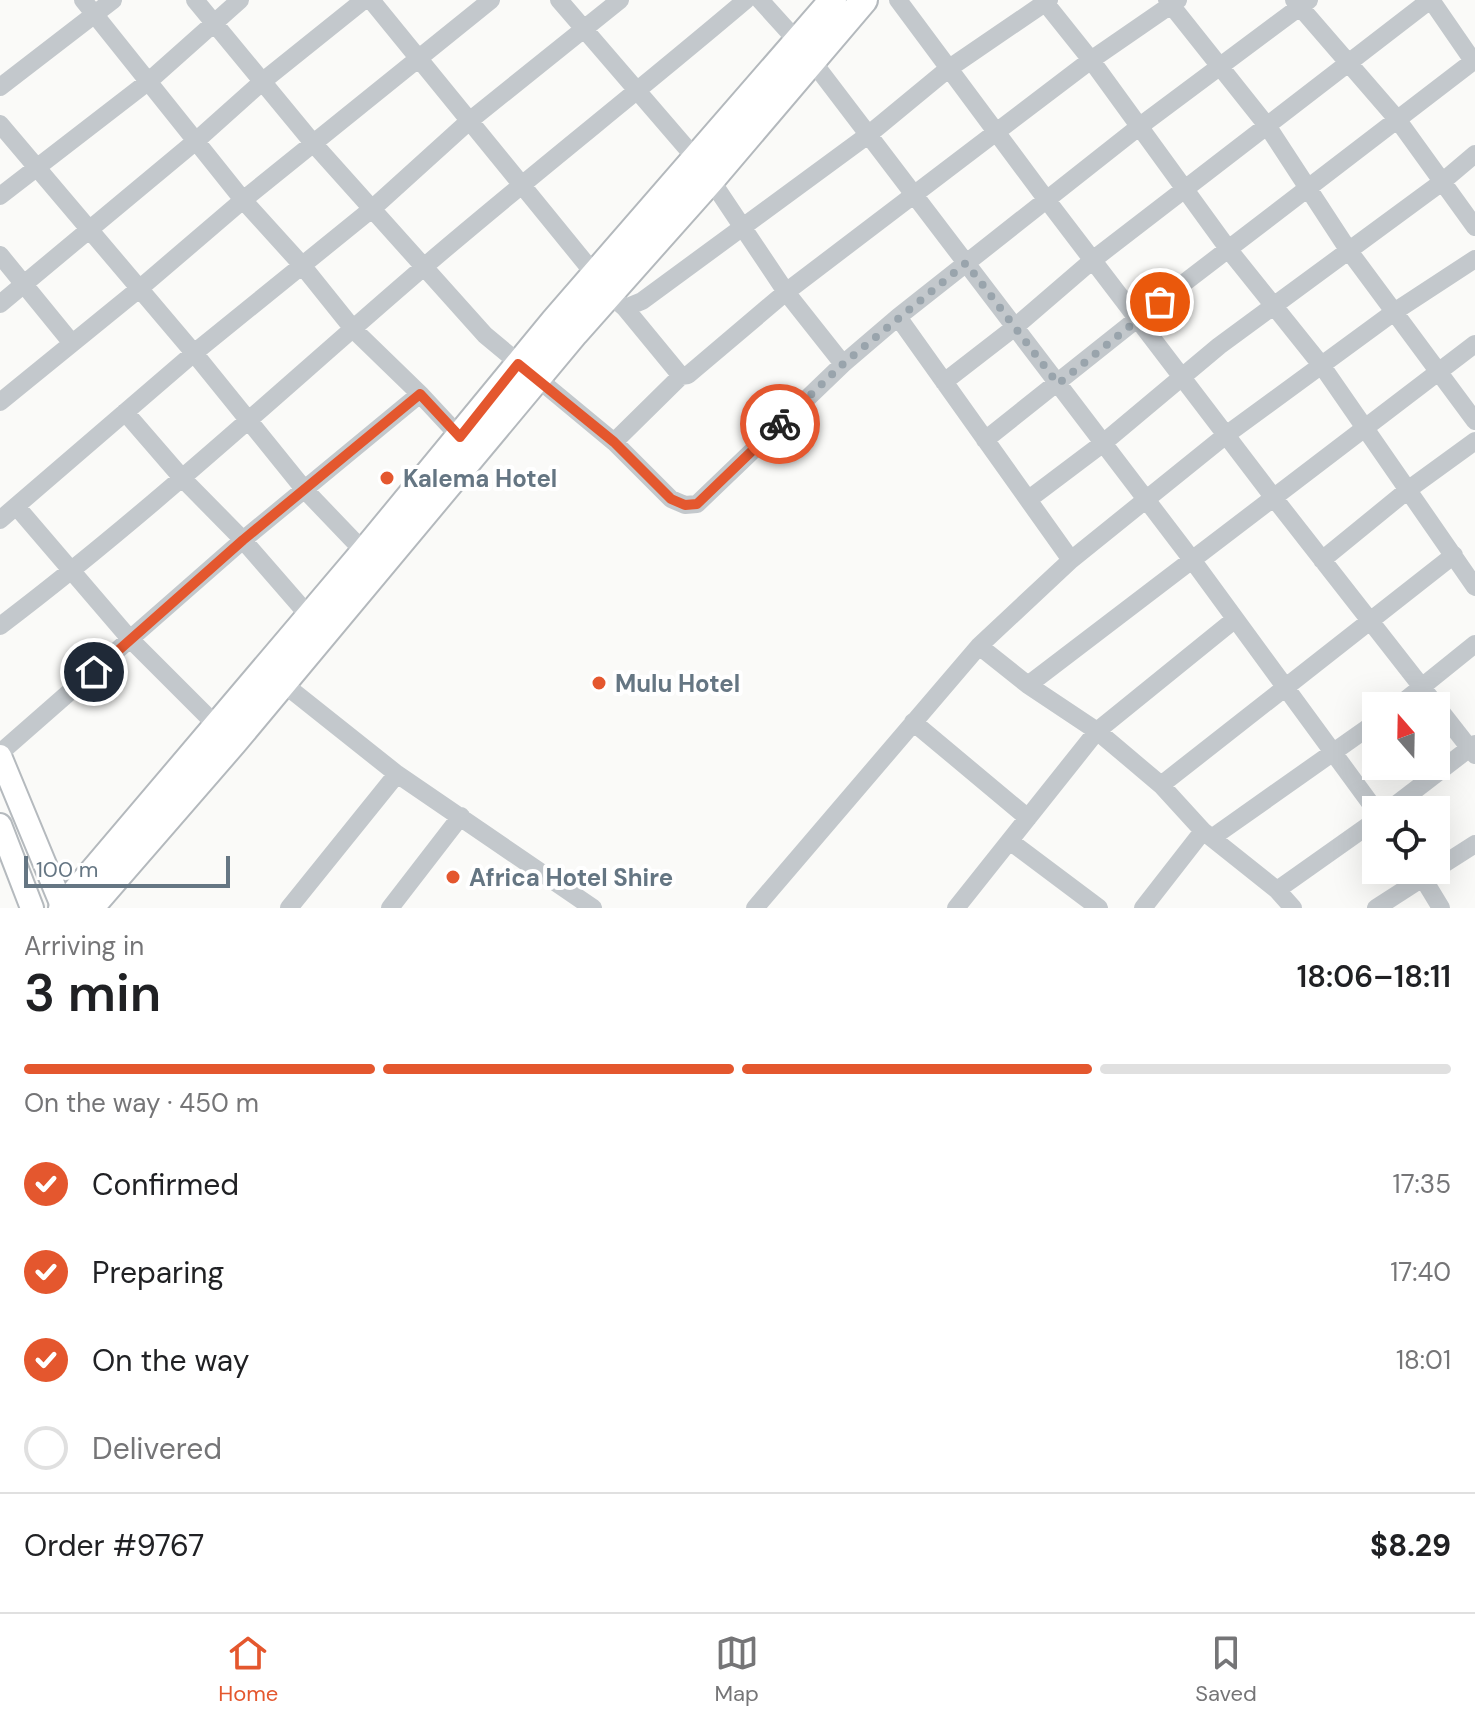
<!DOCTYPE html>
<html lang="en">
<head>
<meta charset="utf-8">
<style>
	:root { --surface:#fff; --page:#f2f2f2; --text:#202124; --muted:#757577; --line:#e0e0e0; --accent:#e4572e }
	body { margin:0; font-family:"DM Sans",sans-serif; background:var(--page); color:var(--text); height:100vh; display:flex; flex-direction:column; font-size:30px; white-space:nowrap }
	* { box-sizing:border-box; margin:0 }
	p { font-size:26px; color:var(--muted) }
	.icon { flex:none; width:44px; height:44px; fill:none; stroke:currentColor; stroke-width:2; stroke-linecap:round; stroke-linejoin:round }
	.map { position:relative; height:908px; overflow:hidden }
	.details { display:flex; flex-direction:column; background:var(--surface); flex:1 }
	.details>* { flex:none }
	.needle { width:52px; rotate:340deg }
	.fabs { position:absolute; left:1362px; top:692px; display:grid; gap:16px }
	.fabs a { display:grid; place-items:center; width:88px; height:88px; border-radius:0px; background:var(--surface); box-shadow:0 8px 32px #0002; font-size:40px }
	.scale { position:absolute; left:24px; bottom:20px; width:206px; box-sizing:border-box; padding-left:8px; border:4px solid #657683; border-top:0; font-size:22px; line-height:28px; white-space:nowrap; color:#657683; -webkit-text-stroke:6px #fff; paint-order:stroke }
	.pin { position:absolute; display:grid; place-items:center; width:68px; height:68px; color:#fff; margin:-34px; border:4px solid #fff; border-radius:50%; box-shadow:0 2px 8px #0007 }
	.courier { position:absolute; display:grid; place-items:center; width:80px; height:80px; margin:-40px; border:6px solid #e4572e; border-radius:50%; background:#fff; color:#222; box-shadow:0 2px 10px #0007 }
	.overview em { font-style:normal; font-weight:600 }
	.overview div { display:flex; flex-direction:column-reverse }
	.overview { display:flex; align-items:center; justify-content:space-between; height:136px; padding:0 24px }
	h1 { font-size:52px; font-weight:600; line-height:60px }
	.bar { display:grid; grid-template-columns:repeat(4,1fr); gap:12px 8px; align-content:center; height:96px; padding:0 24px }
	.bar i { height:10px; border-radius:6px; background:var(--line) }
	.bar .on { background:var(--accent) }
	.bar p { grid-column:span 4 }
	.line { display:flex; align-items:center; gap:20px; padding:0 24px; border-top:2px solid var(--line) }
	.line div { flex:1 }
	ol { padding:0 24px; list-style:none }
	li { display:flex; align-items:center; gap:24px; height:88px }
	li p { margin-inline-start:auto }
	li .icon { padding:8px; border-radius:50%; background:var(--accent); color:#fff; stroke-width:4 }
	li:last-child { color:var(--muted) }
	li i { width:44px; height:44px; border:4px solid var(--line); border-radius:50% }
	.dock { display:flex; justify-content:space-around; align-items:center; height:112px; border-top:2px solid var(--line); background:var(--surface); font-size:22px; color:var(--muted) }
	.dock a { display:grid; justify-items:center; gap:4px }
	.dock .on { color:var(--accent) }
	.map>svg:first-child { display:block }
</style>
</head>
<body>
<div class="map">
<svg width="1475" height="908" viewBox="0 0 1475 908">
	<rect width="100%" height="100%" fill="#fafaf8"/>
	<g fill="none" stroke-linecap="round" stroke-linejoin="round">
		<defs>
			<path id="major" d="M0 756 63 908
				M0 825 32 908"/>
			<path id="highway" d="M62 908 364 552 555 320 833 0
				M90 908 234 742 575 333 711 180 864 0"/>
		</defs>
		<use href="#major" stroke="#b5babe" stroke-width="26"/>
		<use href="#highway" stroke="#b4b9bd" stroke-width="30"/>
		<path stroke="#c3c8cc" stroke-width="18" d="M83 0 243 200 301 264 354 330 420 394 460 437
			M195 0 313 143 485 335 614 442 671 499 685 505 697 504 843 364 898 317 1140 126 1309 0
			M371 0 596 276
			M559 0 696 159
			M760 0 798 42
			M898 0 1046 199 1274 498 1475 755
			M1043 0 1091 60 1229 250 1322 366 1475 587
			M1167 0 1268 127 1349 251 1475 421
			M1294 0 1397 119 1475 227
			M1431 0 1473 61
			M813 62 1193 561 1376 811
			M0 87 113 0
			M0 124 194 353 304 489 372 560
			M711 180 786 292 843 364
			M0 196 149 81 240 0
			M0 255 71 342
			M618 302 625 308 681 376
			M0 304 197 140 263 81 364 0
			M625 308 642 301 868 135 948 69 1049 0
			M898 317 1071 560
			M944 382 1015 327 1094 259 1430 0
			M0 402 139 289 243 200 491 0
			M125 412 183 479 243 540 316 624
			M985 440 1137 319 1475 60
			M614 442 681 376 688 375 786 292 1091 60 1178 0
			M1029 499 1102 444 1219 346 1442 182 1475 154
			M16 506 130 639 217 726
			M0 520 194 353 373 208 468 122 620 0
			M1322 560 1409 489 1475 441
			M0 626C148 514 284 387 425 266 530 176 640 90 746 0
			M979 646 1028 685 1097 731 1161 785 1203 831 1277 890 1293 908
			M275 677 397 774 593 908
			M1028 685 1475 344
			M1398 706 1475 644
			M913 722 1028 818
			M0 753 243 540 420 394
			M1161 785 1454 555
			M1389 810 1475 744
			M1213 837 1376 722
			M1011 842 1099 908
			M1436 869 1475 844
			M1418 870 1441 908
			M1277 890 1376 820
			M289 908 397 774
			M390 908 461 816
			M755 908 979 646 1071 560 1226 435 1394 312 1475 259
			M956 908 1097 731 1234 620
			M1143 908 1203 831
			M1376 908 1435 870"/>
		<use href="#major" stroke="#fff" stroke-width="22"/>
		<use href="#highway" stroke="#fff" stroke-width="26"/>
	</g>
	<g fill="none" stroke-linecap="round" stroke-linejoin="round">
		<path stroke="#99a4ac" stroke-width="8" stroke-dasharray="0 14.4" d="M780 424 843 364 966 263 1058 384 1160 302"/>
		<path stroke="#e4572e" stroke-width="10" d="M94 672 243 540 420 394 460 437 518 364 614 442 671 499 685 505 697 504 780 424"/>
	</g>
	<g fill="#e4572e" stroke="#fff" stroke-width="3">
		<circle cx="387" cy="478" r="8"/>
		<circle cx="599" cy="683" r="8"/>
		<circle cx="453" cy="877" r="8"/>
	</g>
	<g text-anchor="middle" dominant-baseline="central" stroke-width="8" stroke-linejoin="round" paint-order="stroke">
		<g font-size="24" font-weight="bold" fill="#657683" stroke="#fff" text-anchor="start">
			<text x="403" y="478">Kalema Hotel</text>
			<text x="615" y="683">Mulu Hotel</text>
			<text x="469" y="877">Africa Hotel Shire</text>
		</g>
	</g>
</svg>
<div class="fabs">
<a><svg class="needle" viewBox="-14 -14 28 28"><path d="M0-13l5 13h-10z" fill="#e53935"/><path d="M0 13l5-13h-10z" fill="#757577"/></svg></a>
<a><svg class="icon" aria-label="locate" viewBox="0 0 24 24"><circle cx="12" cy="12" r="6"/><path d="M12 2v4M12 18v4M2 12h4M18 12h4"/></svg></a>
</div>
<div class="scale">100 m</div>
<div class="pin" style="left:1160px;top:302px;background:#ea580c"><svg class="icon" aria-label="bag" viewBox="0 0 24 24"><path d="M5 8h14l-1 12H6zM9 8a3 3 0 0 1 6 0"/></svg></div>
<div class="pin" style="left:94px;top:672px;background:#1f2937"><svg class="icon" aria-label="home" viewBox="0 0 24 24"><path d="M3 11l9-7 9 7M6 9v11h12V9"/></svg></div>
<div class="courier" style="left:780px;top:424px"><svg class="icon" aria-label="bike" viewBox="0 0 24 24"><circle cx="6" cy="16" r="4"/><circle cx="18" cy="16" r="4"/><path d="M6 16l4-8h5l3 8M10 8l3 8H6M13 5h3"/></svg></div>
</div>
<section class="details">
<div class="overview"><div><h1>3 min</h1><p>Arriving in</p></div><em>18:06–18:11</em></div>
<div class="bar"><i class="on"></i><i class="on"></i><i class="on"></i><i></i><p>On the way · 450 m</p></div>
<ol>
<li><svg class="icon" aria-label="check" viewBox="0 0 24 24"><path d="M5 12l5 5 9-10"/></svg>Confirmed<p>17:35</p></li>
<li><svg class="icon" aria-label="check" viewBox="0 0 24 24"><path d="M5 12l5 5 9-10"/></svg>Preparing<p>17:40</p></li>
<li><svg class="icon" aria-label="check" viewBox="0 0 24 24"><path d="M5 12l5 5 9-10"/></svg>On the way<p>18:01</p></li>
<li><i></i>Delivered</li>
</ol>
<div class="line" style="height:104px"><div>Order #9767</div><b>$8.29</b></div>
</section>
<nav class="dock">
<a class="on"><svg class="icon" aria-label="home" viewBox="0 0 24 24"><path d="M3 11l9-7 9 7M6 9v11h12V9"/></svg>Home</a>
<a><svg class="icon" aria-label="map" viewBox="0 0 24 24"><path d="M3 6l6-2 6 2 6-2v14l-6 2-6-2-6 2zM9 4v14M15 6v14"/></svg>Map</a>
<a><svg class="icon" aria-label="saved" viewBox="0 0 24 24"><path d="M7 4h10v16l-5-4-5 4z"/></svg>Saved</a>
</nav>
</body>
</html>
